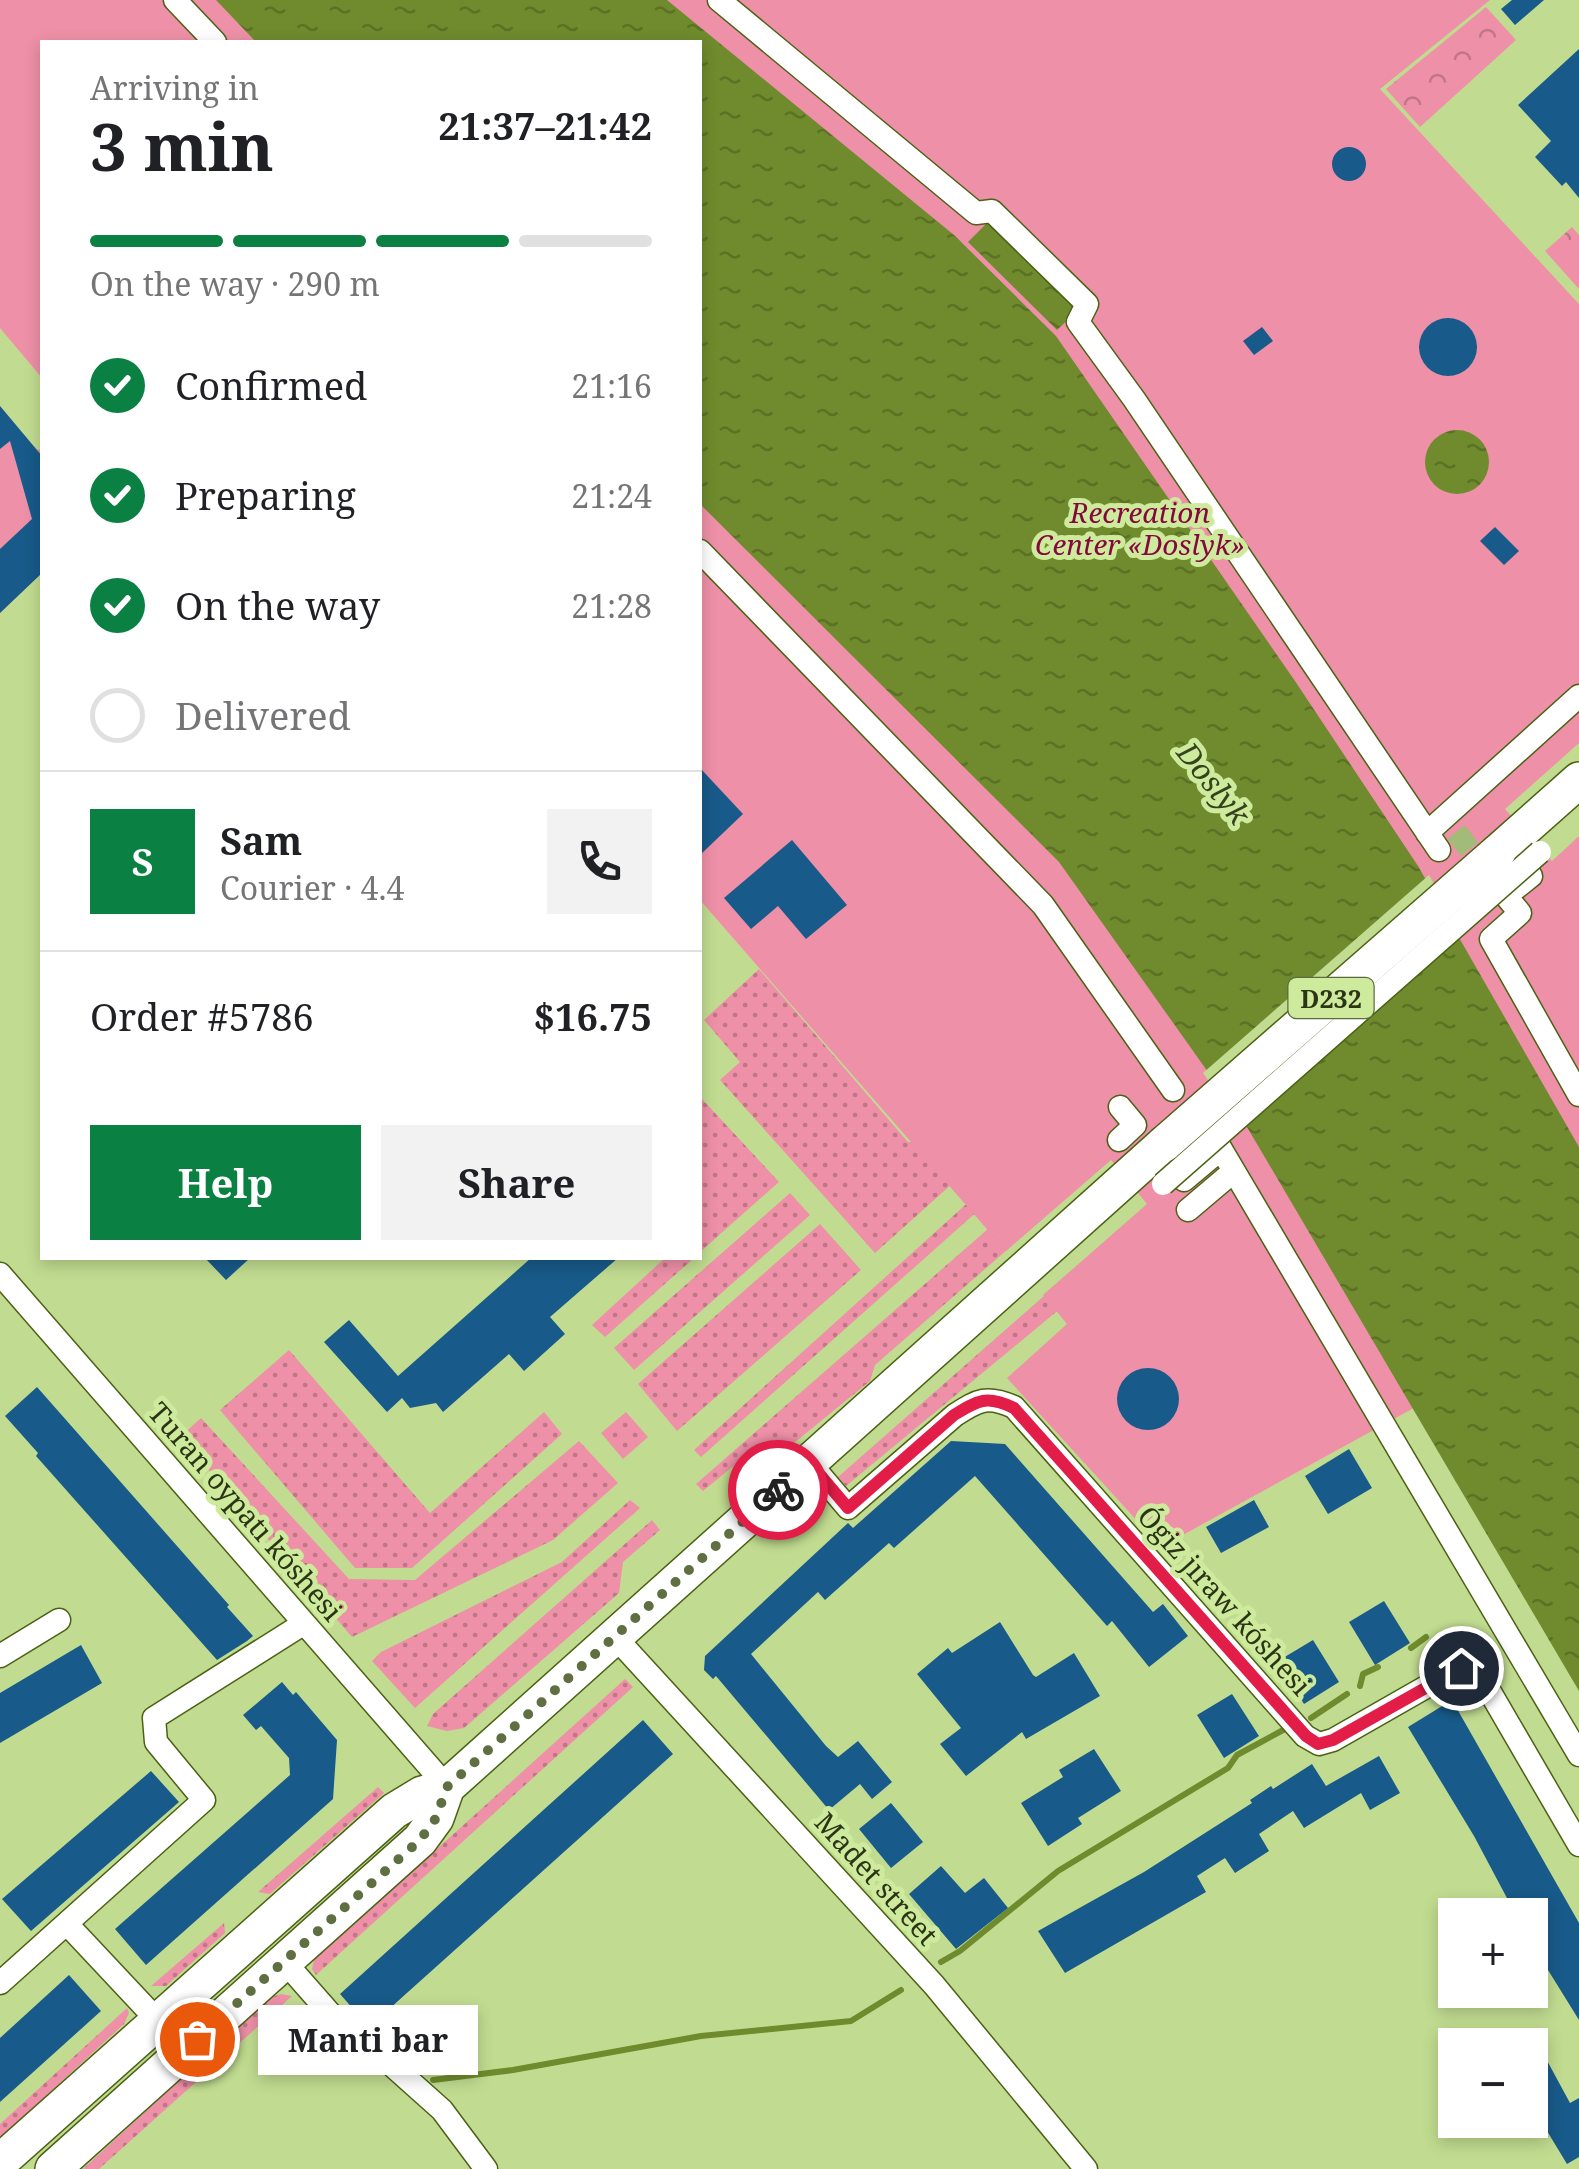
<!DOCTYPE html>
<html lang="en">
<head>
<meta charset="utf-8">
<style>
	:root { --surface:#fff; --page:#f2f2f2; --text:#202124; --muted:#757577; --line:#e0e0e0; --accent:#0b8043 }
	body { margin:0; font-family:"Noto Serif",serif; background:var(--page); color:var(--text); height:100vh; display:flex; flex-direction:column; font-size:38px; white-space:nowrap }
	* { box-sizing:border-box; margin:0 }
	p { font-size:32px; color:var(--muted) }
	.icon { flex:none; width:55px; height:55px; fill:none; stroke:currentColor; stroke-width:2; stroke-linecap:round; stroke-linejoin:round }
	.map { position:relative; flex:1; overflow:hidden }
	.details { position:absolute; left:40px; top:40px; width:662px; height:1220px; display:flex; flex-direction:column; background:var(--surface); border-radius:0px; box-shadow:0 5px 15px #0003 }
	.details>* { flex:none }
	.tools { position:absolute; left:1438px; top:1898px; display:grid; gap:20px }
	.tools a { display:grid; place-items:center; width:110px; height:110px; border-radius:0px; background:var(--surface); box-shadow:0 5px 15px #0003; font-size:50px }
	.pin { position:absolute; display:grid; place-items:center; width:85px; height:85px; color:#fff; margin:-42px; border:5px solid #fff; border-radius:50%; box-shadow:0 2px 10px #0007 }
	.courier { position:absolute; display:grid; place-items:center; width:100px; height:100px; margin:-50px; border:8px solid #e11d48; border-radius:50%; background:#fff; color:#222; box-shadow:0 2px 12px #0007 }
	.bubble { position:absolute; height:70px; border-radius:0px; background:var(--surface); box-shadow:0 5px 15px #0003; font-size:32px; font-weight:700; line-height:70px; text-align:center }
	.head em { font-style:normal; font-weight:700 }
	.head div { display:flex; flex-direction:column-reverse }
	.head { display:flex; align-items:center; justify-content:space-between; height:170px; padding:0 50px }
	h1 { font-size:65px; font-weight:700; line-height:75px }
	.bar { display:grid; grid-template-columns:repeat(4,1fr); gap:15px 10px; align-content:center; height:120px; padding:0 50px }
	.bar i { height:12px; border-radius:8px; background:var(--line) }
	.bar .current { background:var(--accent) }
	.bar p { grid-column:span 4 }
	.line { display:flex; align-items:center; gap:25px; padding:0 50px; border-top:2px solid var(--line) }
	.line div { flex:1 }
	.round { display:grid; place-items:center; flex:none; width:105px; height:105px; border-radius:0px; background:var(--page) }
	ol { padding:0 50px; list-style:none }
	li { display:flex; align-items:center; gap:30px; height:110px }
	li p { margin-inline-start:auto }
	li .icon { padding:10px; border-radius:50%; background:var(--accent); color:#fff; stroke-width:4 }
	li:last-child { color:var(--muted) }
	li i { width:55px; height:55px; border:5px solid var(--line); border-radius:50% }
	.action { display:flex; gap:20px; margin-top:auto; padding:20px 50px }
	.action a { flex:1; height:115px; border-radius:0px; background:var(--accent); color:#fff; font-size:40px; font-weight:700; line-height:115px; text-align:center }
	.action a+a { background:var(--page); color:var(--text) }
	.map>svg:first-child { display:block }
</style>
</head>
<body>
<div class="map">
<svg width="1579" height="2169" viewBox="0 0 1579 2169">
	<defs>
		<pattern id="grass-dots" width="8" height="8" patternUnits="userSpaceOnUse" patternTransform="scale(2.5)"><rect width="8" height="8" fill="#ee90a7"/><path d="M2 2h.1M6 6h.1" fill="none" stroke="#c17687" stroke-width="1.8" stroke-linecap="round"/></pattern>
		<pattern id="forest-crowns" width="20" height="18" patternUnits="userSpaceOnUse" patternTransform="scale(2.5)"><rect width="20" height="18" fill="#ee90a7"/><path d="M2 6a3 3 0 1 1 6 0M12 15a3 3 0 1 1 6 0" fill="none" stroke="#c17687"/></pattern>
		<pattern id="water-ripples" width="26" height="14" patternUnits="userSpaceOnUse" patternTransform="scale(2.5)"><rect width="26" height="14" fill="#6f8b2d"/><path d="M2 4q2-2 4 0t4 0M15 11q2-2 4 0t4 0" fill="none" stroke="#5b7225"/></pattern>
	</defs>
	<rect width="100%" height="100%" fill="#c1dc90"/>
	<path fill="url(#grass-dots)" d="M759 969 908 1142 1002 1139 875 1253 720 1080 740 1062 704 1020Z
		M702 1099 779 1182 700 1252V1100Z
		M1092 1138 1110 1160 875 1365 870 1381 767 1465 737 1463 703 1491 696 1484Z
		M1015 1160 1024 1170 701 1457 694 1450Z
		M790 1193 810 1215 634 1370 614 1348Z
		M1143 1209 1161 1225 846 1486 838 1477Z
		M820 1224 861 1270 677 1431 638 1384Z
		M665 1258H694L605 1337 592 1325Z
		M289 1350 430 1513 544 1412 562 1434 412 1568H355L220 1410Z
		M626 1412 648 1437 623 1459 601 1433Z
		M201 1418 349 1579 415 1580 579 1441 618 1483 553 1540 352 1637 180 1437Z
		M630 1500 640 1508 415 1708 372 1661 381 1652 562 1562Z
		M652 1520 660 1530 623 1562 619 1593 464 1728 447 1731 427 1726 433 1714Z
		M625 1679 633 1687 316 1975 312 1969 314 1960Z
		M378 1787 384 1793 270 1894 258 1892Z
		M224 1923 225 1933 166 1986H151Z
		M281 1994 292 1996 99 2169H83L269 1998Z
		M127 2008 129 2013 124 2024 0 2138V2124Z"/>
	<path fill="url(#forest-crowns)" d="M1486 7 1516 40 1420 127 1386 89Z
		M1572 227 1579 235V289L1545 251Z"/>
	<path fill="#ee90a7" d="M0 0H1490L1380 89 1579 304V743L1505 809 1552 861 1579 836V1317L1161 1547 1007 1378 1067 1324 1043 1295 1147 1204 1111 1160 1006 1251 700 900V42H42V378L0 328Z
		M0 406 36 450 42 449V573L0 613Z"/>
	<path fill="url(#water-ripples)" d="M216 0H667L954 235 1056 336 1295 681 1418 866 1579 1147V1691L1247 1127 1059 862 700 504V42H256Z
		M990 220 1079 309 1057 330 968 242Z
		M1425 462a32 32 0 1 1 64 0a32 32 0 1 1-64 0Z"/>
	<path fill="#c1dc90" d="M1429 875 1459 928 1238 1124 1203 1073Z"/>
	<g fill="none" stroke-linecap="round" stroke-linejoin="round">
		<path stroke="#6f8b2d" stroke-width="6" d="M1411 1648 1426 1637
			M1360 1686 1363 1674 1378 1667
			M1311 1718 1347 1694
			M941 1962 960 1951 1058 1871 1228 1768 1237 1755 1285 1729
			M433 2080 513 2070 701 2036 851 2021 901 1990"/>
	</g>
	<path fill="#185a89" d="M1512 0H1544L1515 25 1501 9Z
		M1579 49V198L1566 182 1562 186 1535 157 1551 141 1518 105Z
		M1332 164a17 17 0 1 1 34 0a17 17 0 1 1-34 0Z
		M1419 347a29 29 0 1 1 58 0a29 29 0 1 1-58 0Z
		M1262 327 1273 341 1254 355 1243 341Z
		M0 406 42 456V573L0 613V549L32 519 10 441 0 449Z
		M1495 527 1519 551 1504 565 1480 541Z
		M700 768 743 814 700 855Z
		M792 840 847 905 806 939 778 906 751 929 724 898Z
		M205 1258H250L226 1280Z
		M531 1258H618L550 1317 565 1334 524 1371 509 1354 443 1412 436 1403 410 1408 402 1398 387 1412 324 1342 349 1320 398 1376Z
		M1117 1399a31 31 0 1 1 62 0a31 31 0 1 1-62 0Z
		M37 1387 229 1605 227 1607 253 1636 247 1641 217 1660 36 1456 38 1453 5 1416Z
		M951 1441 1005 1444 1153 1612 1163 1604 1188 1636 1149 1667 1112 1621 1107 1626 975 1476 894 1548 889 1543 825 1600 818 1592 751 1654 826 1746 838 1757 858 1741 892 1782 872 1799 860 1784 829 1810 716 1676 713 1679 704 1670 705 1656 848 1523 853 1528Z
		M1349 1449 1372 1488 1328 1514 1305 1476Z
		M1254 1500 1269 1527 1221 1553 1206 1527Z
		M1384 1601 1410 1643 1375 1665 1349 1622Z
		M1000 1622 1033 1675 1036 1677 1074 1653 1100 1696 1026 1739 1022 1732 966 1776 940 1744 961 1728 917 1674 948 1648 952 1653Z
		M1313 1640 1339 1682 1304 1704 1278 1661Z
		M81 1645 102 1683 0 1743V1693Z
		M282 1682 293 1695 296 1692 337 1740 333 1799 146 1965 115 1929 290 1775 289 1758 261 1726 256 1730 243 1715Z
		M1232 1694 1259 1736 1224 1758 1197 1715Z
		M1452 1700 1579 1923V2020L1530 1941V1915H1516L1474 1836 1408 1727Z
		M643 1720 673 1754 369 2027 340 1994Z
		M1094 1749 1121 1791 1078 1818 1082 1824 1048 1846 1021 1803 1063 1777 1059 1770Z
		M1379 1756 1400 1793 1370 1810 1361 1793 1304 1828 1293 1811 1259 1834 1269 1851 1235 1873 1225 1858 1197 1876 1206 1892 1065 1973 1038 1931 1144 1872 1252 1803 1250 1800 1271 1786 1273 1789 1312 1764 1326 1786Z
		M151 1771 179 1802 31 1931 2 1899Z
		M891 1803 923 1842 891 1868 859 1829Z
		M941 1866 965 1893 984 1878 1008 1908 956 1949 909 1894Z
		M69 1975 101 2011 0 2102V2038Z
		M1544 2055 1570 2103 1579 2098V2157L1567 2164 1530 2103V2062Z"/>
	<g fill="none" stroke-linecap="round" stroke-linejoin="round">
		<path stroke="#a3bb78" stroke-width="22" stroke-dasharray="22 11" stroke-linecap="butt" d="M1456 832 1488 873"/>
		<defs>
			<path id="street" d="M175 0 215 42
				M719 0 976 213 992 211 1087 304 1078 322 1134 399 1439 850
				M700 551 1043 905 1173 1090
				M1427 833 1579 696
				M1531 876 1506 896 1520 913 1491 939 1579 1095
				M1119 1140 1135 1125 1120 1107
				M1184 1180 1221 1149 1579 1755
				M1188 1210 1234 1171
				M0 1274 447 1787
				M809 1462 848 1508 955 1415C978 1400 987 1395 1014 1407L1305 1736 1319 1744 1333 1740 1461 1667H1470L1479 1673 1579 1845
				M615 1637 934 1985 1086 2169
				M0 1656 59 1620
				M67 1924 158 2021
				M284 1961 349 2035 376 2051 442 2110 486 2169
				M0 1983 204 1800 156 1742 154 1718 303 1624"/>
			<path id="primary" d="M1498 852 1579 780
				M0 2162 394 1811 422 1794 447 1787 1164 1144
				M53 2169 420 1840 436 1818 447 1787"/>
		</defs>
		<use href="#street" stroke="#4b6113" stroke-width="25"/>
		<use href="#primary" stroke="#4b6113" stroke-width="38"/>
		<use href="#street" stroke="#fff" stroke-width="22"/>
		<use href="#primary" stroke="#fff" stroke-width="35"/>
		<defs>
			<path id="street-bridge" d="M1163 1184 1540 852"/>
			<path id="primary-bridge" d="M1164 1144 1498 852"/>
		</defs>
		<use href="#street-bridge" stroke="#4b6113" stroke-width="25" stroke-linecap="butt"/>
		<use href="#primary-bridge" stroke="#4b6113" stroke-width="38" stroke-linecap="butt"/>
		<use href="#street-bridge" stroke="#fff" stroke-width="22"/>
		<use href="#primary-bridge" stroke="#fff" stroke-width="35"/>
	</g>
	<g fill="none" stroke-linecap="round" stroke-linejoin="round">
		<path stroke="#606f41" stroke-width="10" stroke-dasharray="0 18" d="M197 2039 420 1840 436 1818 447 1787 778 1490"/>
		<path stroke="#e11d48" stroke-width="12" d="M778 1490 809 1462 848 1508 954 1415C978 1400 987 1395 1014 1408L1306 1736 1318 1744 1333 1740 1461 1668"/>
	</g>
	<g text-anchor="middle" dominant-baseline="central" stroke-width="10" stroke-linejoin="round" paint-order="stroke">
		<rect fill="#ceea9d" stroke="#5c6b3e" stroke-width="2.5" x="1288.5" y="978" width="85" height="40" rx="8"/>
		<g font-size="25" font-weight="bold" fill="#2b3516">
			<text x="1331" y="998">D232</text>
		</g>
		<g font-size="28" font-style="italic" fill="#84083d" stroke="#ceea9d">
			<text x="1140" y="512">Recreation<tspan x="1140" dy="32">Center «Doslyk»</tspan></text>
		</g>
		<g font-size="28" fill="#2b3516" stroke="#ceea9d">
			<text transform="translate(246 1511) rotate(49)">Turan oypatı kóshesi</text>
			<text transform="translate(1225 1600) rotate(48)">Ógiz jıraw kóshesi</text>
			<text transform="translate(877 1878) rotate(48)">Madet street</text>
		</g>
		<g font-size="30" font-style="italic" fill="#36421c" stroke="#ceea9d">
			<text transform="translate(1214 783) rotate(51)">Doslyk</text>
		</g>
	</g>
</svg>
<div class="tools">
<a>+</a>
<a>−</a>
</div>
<div class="pin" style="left:197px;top:2039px;background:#ea580c"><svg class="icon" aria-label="bag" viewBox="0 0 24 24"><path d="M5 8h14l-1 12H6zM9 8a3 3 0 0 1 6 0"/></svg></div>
<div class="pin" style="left:1461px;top:1668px;background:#1f2937"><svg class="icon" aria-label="home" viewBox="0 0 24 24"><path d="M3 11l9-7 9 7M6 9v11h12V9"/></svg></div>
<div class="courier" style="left:778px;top:1490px"><svg class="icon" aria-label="bike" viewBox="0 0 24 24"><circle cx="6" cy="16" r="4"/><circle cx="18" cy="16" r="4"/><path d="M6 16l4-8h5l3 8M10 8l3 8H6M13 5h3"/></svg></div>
<div class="bubble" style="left:258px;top:2005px;width:220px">Manti bar</div>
<section class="details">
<div class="head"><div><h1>3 min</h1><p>Arriving in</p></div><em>21:37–21:42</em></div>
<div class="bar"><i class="current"></i><i class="current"></i><i class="current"></i><i></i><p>On the way · 290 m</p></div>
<ol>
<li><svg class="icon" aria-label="check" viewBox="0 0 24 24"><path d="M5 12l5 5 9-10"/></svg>Confirmed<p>21:16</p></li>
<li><svg class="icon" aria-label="check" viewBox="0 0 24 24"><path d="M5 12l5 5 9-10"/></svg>Preparing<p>21:24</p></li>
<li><svg class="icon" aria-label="check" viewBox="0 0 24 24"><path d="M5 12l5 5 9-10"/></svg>On the way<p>21:28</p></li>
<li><i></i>Delivered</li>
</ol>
<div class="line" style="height:180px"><b class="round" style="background:var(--accent);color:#fff">S</b><div><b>Sam</b><p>Courier · 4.4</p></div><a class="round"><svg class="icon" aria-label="phone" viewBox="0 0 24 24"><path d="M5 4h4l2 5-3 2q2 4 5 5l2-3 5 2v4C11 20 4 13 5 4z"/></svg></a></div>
<div class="line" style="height:130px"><div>Order #5786</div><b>$16.75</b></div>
<div class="action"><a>Help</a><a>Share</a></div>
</section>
</div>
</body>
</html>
